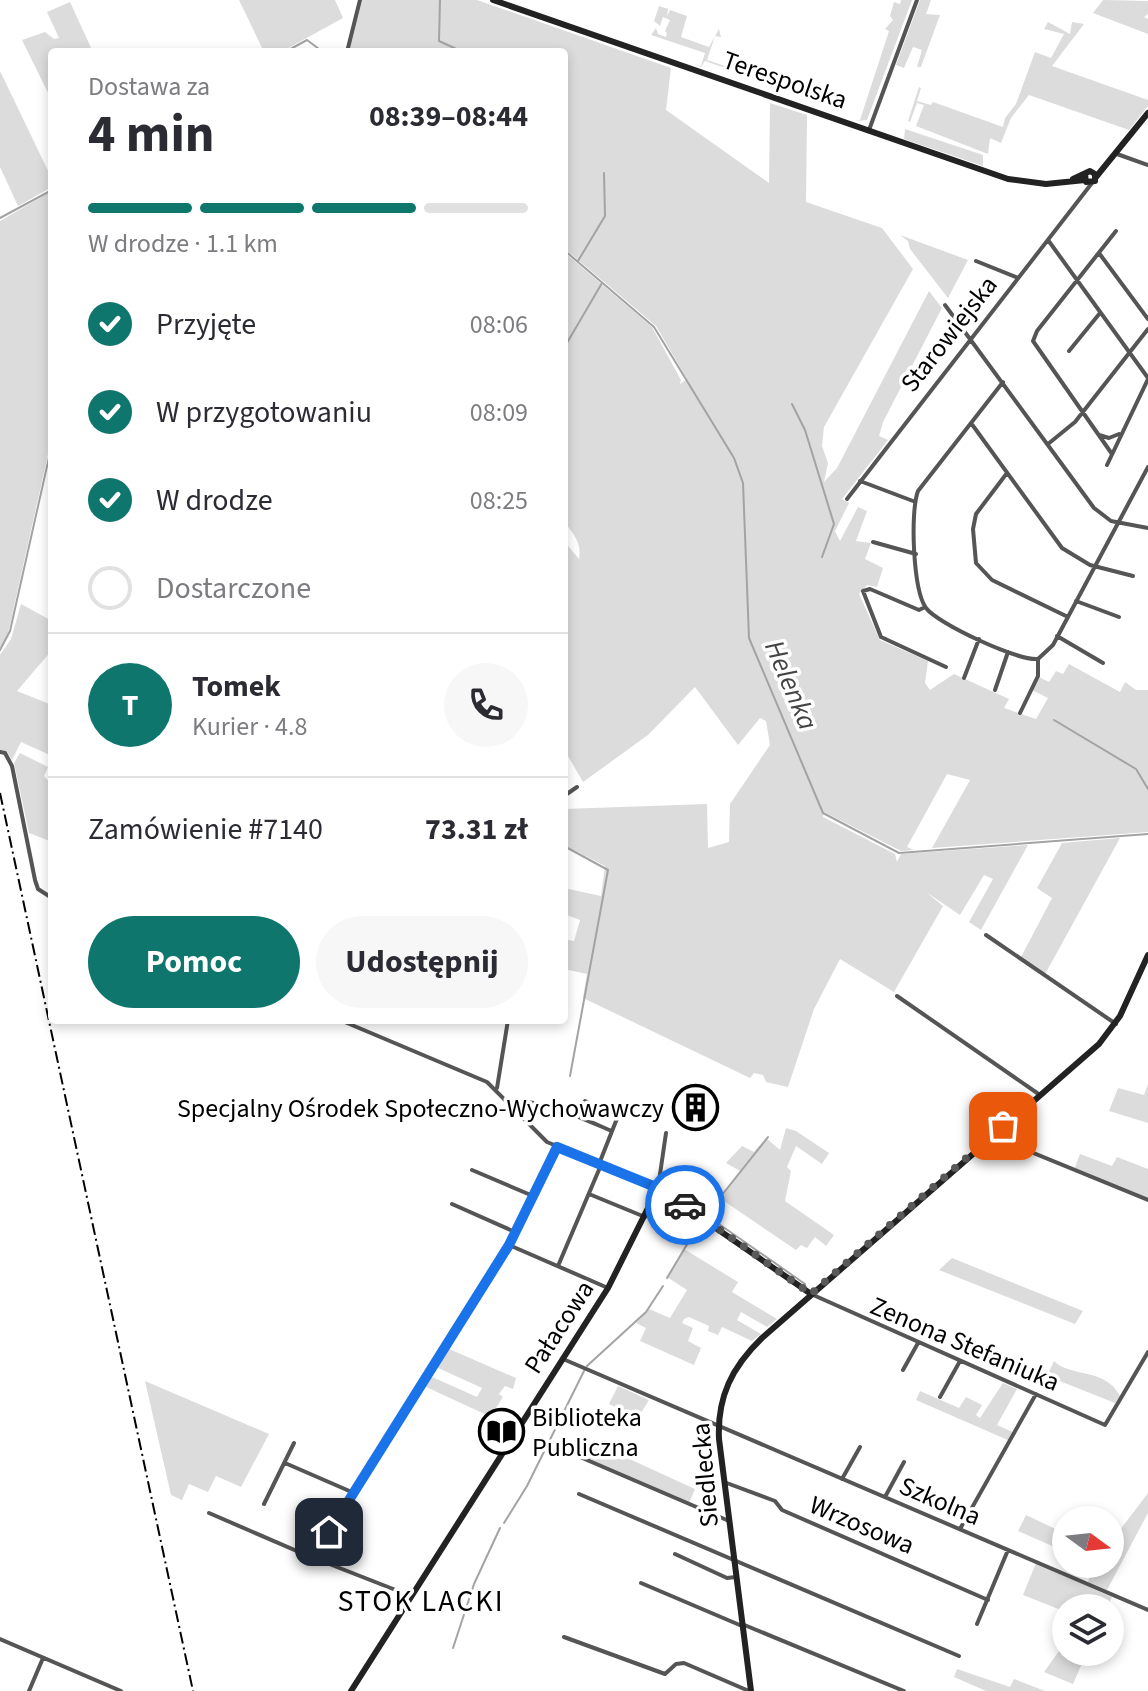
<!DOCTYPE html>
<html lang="pl">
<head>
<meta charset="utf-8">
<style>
	:root { --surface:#fff; --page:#f7f7f7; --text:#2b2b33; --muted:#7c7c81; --line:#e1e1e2; --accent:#0f766e }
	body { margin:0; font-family:"Source Sans 3",sans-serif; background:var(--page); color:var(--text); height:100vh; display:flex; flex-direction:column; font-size:30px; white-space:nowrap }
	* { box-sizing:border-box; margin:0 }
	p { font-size:26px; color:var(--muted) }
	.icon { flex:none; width:44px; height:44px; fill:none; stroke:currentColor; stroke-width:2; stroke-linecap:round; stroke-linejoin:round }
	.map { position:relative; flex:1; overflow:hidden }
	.details { position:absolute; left:48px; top:48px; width:520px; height:976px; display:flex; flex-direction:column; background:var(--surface); border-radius:8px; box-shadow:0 4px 12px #0003 }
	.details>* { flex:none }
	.needle { width:52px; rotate:105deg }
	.buttons { position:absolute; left:1052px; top:1506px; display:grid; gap:16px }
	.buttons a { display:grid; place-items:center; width:72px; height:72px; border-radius:50%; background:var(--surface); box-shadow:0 4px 12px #0003; font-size:40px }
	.pin { position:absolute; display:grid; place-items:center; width:68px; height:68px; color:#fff; margin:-34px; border-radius:16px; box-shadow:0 4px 12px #0006 }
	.courier { position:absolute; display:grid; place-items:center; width:80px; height:80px; margin:-40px; border:6px solid #1a73e8; border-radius:50%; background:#fff; color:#222; box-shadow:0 2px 10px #0007 }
	.headline em { font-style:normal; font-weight:700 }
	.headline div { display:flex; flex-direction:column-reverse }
	.headline { display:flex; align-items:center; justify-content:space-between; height:136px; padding:0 40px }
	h1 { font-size:52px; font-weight:700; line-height:60px }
	.bar { display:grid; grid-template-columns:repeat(4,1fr); gap:12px 8px; align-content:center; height:96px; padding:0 40px }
	.bar i { height:10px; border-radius:6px; background:var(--line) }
	.bar .selected { background:var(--accent) }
	.bar p { grid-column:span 4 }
	.line { display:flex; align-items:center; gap:20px; padding:0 40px; border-top:2px solid var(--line) }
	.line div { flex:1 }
	.round { display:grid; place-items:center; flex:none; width:84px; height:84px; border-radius:42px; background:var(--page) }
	ol { padding:0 40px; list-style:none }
	li { display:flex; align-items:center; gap:24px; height:88px }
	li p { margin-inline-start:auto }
	li .icon { padding:8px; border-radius:50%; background:var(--accent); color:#fff; stroke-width:4 }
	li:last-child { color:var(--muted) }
	li i { width:44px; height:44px; border:4px solid var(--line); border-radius:50% }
	.primary-button { display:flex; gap:16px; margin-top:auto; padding:16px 40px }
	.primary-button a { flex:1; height:92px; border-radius:48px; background:var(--accent); color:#fff; font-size:32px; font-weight:700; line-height:92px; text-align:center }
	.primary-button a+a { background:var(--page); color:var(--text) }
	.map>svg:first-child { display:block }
</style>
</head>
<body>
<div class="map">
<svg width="1148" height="1691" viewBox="0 0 1148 1691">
	<rect width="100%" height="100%" fill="#fff"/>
	<path fill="#dcdcdc" d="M239 0H335L343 18 281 52H264Z
		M362 0H477L671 68 666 110 769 183 770 103 807 115 806 202 882 228 913 269 824 427 822 446 828 463 824 482 837 468 929 291 942 308 883 422 879 436 888 440 842 499 849 503 835 531 840 541 858 507 867 511 856 541 871 543 865 559 883 568 877 587 867 585 859 594 880 640 928 661 925 683 930 690 954 674 1009 699 1004 708 1036 719 1048 698 1032 690 1039 677 1049 682 1056 671 1063 674 1069 664 1120 692 1125 682 1136 690H1148V832L932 848 970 780 947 774 907 847 914 850 901 851 824 812 823 817 895 854 897 862 901 854 1028 845 981 930 969 922 993 879 984 875 960 915 926 892 943 906 894 992 840 959 814 1009 788 1087 766 1082 763 1075 754 1073 750 1078 583 998 587 974 564 969V939L574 941 580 920 564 914V888L601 896 605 866 564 845V809L707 804 708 848 729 842 730 804 770 745 766 721 760 718 738 745 695 687 648 735 583 782 568 756 564 758V541L579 559C582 542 573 534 564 521V252L652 327 681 380 680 384 687 379 656 326 564 248V52H349Z
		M901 0H912L867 120 855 121 860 120 889 31 885 29 893 20 890 16 894 2 900 4Z
		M920 0H931L926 14 940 15 921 67H917L922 50 913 47 904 68 896 65Z
		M1103 0 1148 1V14L1144 17 1148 19V34L1093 13Z
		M70 2 93 52H52V101L22 40 45 32 54 39 59 38 47 12Z
		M659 6 668 9 667 16 670 10 687 16 681 37 709 47 719 29 721 37 715 36 707 60 752 75 755 73 846 110 705 61 701 67 694 64 701 66 705 53 651 35 656 28 658 34 666 37 667 33 665 31 670 20 663 17 660 26 654 21Z
		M1048 22 1070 34 1072 22 1084 24 1052 66 1148 100V106L1129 130 1029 95 1011 118 1001 143 990 138 988 154 916 126 924 105 917 103 910 122 908 121 919 87 921 88 917 101 931 105 933 102 1003 127 1005 118 1016 104 1035 52 1051 58 1064 34 1044 29Z
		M0 71 52 179V187L18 206 0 167Z
		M905 129 983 155V166L904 139Z
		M52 191V436L7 638 0 648V221Z
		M900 235 968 260 948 298 910 249 908 241Z
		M21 604 52 621V650L17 691 52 705V756L21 742 12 760 7 752 0 750V655L11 639Z
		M20 753 48 767 44 776 52 785V842L29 833 14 763Z
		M1120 838 1054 958 1045 974 1021 957 1052 898 1037 888 1062 843Z
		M1148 1084V1123L1109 1111 1118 1088 1144 1095Z
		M786 1128 796 1131 829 1153 822 1164 796 1146 787 1167 791 1171 785 1201 834 1235 826 1246 815 1237 807 1248 801 1245 796 1250 721 1199 740 1171 726 1163 742 1146 754 1152 766 1138 780 1150Z
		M1080 1154 1112 1166 1117 1157 1148 1169V1199L1074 1170Z
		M684 1249 738 1282 732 1292 777 1319 767 1327 741 1312 737 1320 761 1334 752 1341 722 1327 718 1335 708 1331 709 1326 689 1317 684 1319 682 1323 693 1328 688 1341 701 1348 694 1365 640 1341 646 1328 636 1323 649 1309 670 1318 687 1290 667 1277Z
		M952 1258 1083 1311 1075 1324 939 1270Z
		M447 1348 516 1378 513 1389 505 1386 499 1394 503 1397 492 1414 515 1428 424 1386 430 1376 477 1397 482 1388 436 1367Z
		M1054 1361C1071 1378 1105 1367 1120 1396L1115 1403 1047 1376Z
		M145 1381 269 1434 241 1487 216 1476 208 1492 189 1484 182 1500 171 1495Z
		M1003 1383 1017 1389 997 1425 1015 1433 1010 1441 916 1400 920 1391 959 1408 966 1397 982 1405 976 1415 980 1418Z
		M618 1386 649 1400 638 1418 609 1404Z
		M588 1440 695 1489 689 1503 579 1456Z
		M1148 1493V1513L1107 1590 1088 1582 1094 1564H1110V1543Z
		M1026 1515 1066 1534V1552L1018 1531Z
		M1036 1563 1112 1597 1107 1608 1074 1605 1066 1608V1612L1023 1595Z
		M1066 1641V1652H1087L1073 1684 1044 1672Z
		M957 1669 1010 1687 1014 1679 1045 1691H986L954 1677Z"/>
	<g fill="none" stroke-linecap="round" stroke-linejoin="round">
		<path stroke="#a3a3a3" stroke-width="2" d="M440 0 439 41 463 52
			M285 52 307 40 323 52
			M564 95 567 96
			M0 218 52 190
			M564 250 654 327 734 458 743 483 749 638 823 813 899 853 1148 834
			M578 261 605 216 604 173
			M564 348 602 283
			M792 404 805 430 834 524 822 557
			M0 650 10 631 52 444
			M1054 720 1136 769 1148 789
			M564 846 608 870 570 1076
			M768 1137 706 1215 805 1284
			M667 1278 701 1221
			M587 1366 646 1312 663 1286
			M504 1523 527 1486 584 1371
			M453 1648 474 1584 500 1528"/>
		<path stroke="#555" stroke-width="4" d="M347 52 360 0
			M869 130 917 0
			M1117 154 1148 165
			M1048 240 1148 378
			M1099 253 1148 319
			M976 261 1018 278
			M945 305 1094 508 1111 521 1148 528
			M1069 351 1100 313
			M1003 382 918 491C910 512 913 590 926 608 938 624 1018 661 1038 659
			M971 423 1062 548 1090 565 1133 576
			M1099 435 1109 438 1119 434
			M1048 444 1075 422 1148 329
			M1112 454 1033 341 1037 331 1116 231
			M1107 465 1148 379
			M1007 473 976 514 973 529 976 563 992 580 1068 617
			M860 481 913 501
			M847 499 1092 183
			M873 542 916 554
			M1076 601 1119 617
			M925 607 919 610 870 589 863 591 881 637 946 667
			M1057 636 1103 663
			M1038 659 1053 645 1148 467
			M964 678 979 639
			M995 690 1008 652
			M1020 713 1038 676V659
			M0 752 5 753 12 766 35 880 38 889 52 898
			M564 796 577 787
			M986 935 1116 1024
			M897 996 1040 1095
			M340 1020 487 1082 547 1142 658 1188 666 1133
			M497 1088 508 1020
			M585 1101 618 1116 599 1164
			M513 1105C531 1093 592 1123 612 1131
			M992 1136 1148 1200
			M472 1170 533 1196
			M589 1194 645 1217
			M452 1204 515 1232
			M509 1245 608 1288
			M558 1266 601 1165
			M811 1294 1105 1425 1148 1352
			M563 1359 1148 1610
			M903 1370 918 1343
			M940 1397 960 1361
			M580 1457 729 1521
			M285 1463 354 1493
			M842 1479 860 1447
			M724 1482 775 1501 782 1510 988 1600
			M579 1494 959 1656
			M885 1497 904 1462
			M264 1504 294 1443
			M209 1513 313 1558
			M960 1529 1036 1394
			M675 1554 727 1578 736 1577
			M641 1583 742 1626
			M411 1596 314 1558 509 1245 557 1147
			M742 1624 904 1691
			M977 1624 1008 1550
			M564 1637 665 1674 676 1664 684 1663 749 1691
			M0 1639 121 1691
			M29 1691 43 1658"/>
		<path stroke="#222" stroke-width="6" d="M493 0 1008 179 1046 184 1085 180
			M1096 177 1148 113
			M1073 179 1090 171 1095 174V181L1086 182 1085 174
			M351 1691 608 1288 658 1188 811 1294
			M751 1691 719 1439C717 1397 732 1367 762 1338L1099 1044 1120 1016 1148 955"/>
		<path stroke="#000" stroke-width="2" stroke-dasharray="12 4 2 4" stroke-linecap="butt" d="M0 793 193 1691"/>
	</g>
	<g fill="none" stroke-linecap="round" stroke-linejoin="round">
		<path stroke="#595959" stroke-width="8" stroke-dasharray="0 14.4" d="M685 1205 811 1294 1003 1126"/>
		<path stroke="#1a73e8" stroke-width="10" d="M329 1532 509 1245 557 1147 658 1188 685 1205"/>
	</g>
	<defs>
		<symbol id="building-ring" viewBox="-11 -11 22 22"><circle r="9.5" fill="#fff" stroke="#000" stroke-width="1.5"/><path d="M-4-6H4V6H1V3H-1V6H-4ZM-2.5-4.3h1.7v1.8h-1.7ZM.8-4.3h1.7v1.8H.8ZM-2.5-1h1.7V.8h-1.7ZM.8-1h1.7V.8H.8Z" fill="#000"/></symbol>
		<symbol id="library-ring" viewBox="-11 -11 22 22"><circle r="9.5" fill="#fff" stroke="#000" stroke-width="1.5"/><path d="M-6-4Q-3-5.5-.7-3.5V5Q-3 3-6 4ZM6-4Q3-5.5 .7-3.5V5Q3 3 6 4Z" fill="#000"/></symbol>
	</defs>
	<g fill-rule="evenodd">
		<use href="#building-ring" x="670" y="1082" width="51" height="51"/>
		<use href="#library-ring" x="476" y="1406" width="51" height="51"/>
	</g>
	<g text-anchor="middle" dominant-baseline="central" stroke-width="7" stroke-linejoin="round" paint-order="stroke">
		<g font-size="26" fill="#000" stroke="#fff">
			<text transform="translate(785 80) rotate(19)">Terespolska</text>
			<text transform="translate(949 334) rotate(-52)">Starowiejska</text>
			<text transform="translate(559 1327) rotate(-57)">Pałacowa</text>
			<text transform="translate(965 1344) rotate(23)">Zenona Stefaniuka</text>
			<text transform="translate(705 1475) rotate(-95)">Siedlecka</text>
			<text transform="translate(940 1501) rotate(23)">Szkolna</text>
			<text transform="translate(862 1525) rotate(23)">Wrzosowa</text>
		</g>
		<g font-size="26" fill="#000" stroke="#fff" text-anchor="end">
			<text x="664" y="1108">Specjalny Ośrodek Społeczno-Wychowawczy</text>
			<text x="532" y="1417" text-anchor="start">Biblioteka<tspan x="532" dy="30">Publiczna</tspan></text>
		</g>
		<g font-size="28" font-style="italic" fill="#444" stroke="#fff">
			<text transform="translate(791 685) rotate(67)">Helenka</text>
		</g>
		<g font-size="30" letter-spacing="2" fill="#000" stroke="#fff">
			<text x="421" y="1601">STOK LACKI</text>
		</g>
	</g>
</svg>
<div class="buttons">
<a><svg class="needle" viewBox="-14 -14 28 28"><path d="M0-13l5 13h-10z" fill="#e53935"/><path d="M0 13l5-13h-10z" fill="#7c7c81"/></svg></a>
<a><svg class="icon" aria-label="layers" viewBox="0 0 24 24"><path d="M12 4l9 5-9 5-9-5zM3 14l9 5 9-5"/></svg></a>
</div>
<div class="pin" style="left:1003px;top:1126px;background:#ea580c"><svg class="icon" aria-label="bag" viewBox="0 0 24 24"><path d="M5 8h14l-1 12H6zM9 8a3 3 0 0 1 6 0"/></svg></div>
<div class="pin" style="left:329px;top:1532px;background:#1f2937"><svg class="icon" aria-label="home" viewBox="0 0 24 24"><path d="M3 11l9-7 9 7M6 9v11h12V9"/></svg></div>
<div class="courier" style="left:685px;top:1205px"><svg class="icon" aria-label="car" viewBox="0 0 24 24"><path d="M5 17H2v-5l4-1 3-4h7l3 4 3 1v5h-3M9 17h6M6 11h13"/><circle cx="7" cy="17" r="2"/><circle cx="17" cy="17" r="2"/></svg></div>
<section class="details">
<div class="headline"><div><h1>4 min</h1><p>Dostawa za</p></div><em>08:39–08:44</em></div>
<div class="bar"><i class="selected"></i><i class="selected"></i><i class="selected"></i><i></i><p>W drodze · 1.1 km</p></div>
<ol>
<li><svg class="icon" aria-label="check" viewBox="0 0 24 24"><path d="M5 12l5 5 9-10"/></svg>Przyjęte<p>08:06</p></li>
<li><svg class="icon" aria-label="check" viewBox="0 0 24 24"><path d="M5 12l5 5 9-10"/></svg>W przygotowaniu<p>08:09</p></li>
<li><svg class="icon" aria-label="check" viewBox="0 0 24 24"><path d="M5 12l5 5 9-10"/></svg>W drodze<p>08:25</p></li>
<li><i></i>Dostarczone</li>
</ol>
<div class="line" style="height:144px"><b class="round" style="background:var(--accent);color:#fff">T</b><div><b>Tomek</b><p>Kurier · 4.8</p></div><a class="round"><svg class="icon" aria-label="phone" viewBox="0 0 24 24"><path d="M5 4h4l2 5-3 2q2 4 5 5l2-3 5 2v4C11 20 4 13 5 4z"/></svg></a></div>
<div class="line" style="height:104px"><div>Zamówienie #7140</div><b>73.31 zł</b></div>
<div class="primary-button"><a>Pomoc</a><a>Udostępnij</a></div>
</section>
</div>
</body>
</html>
